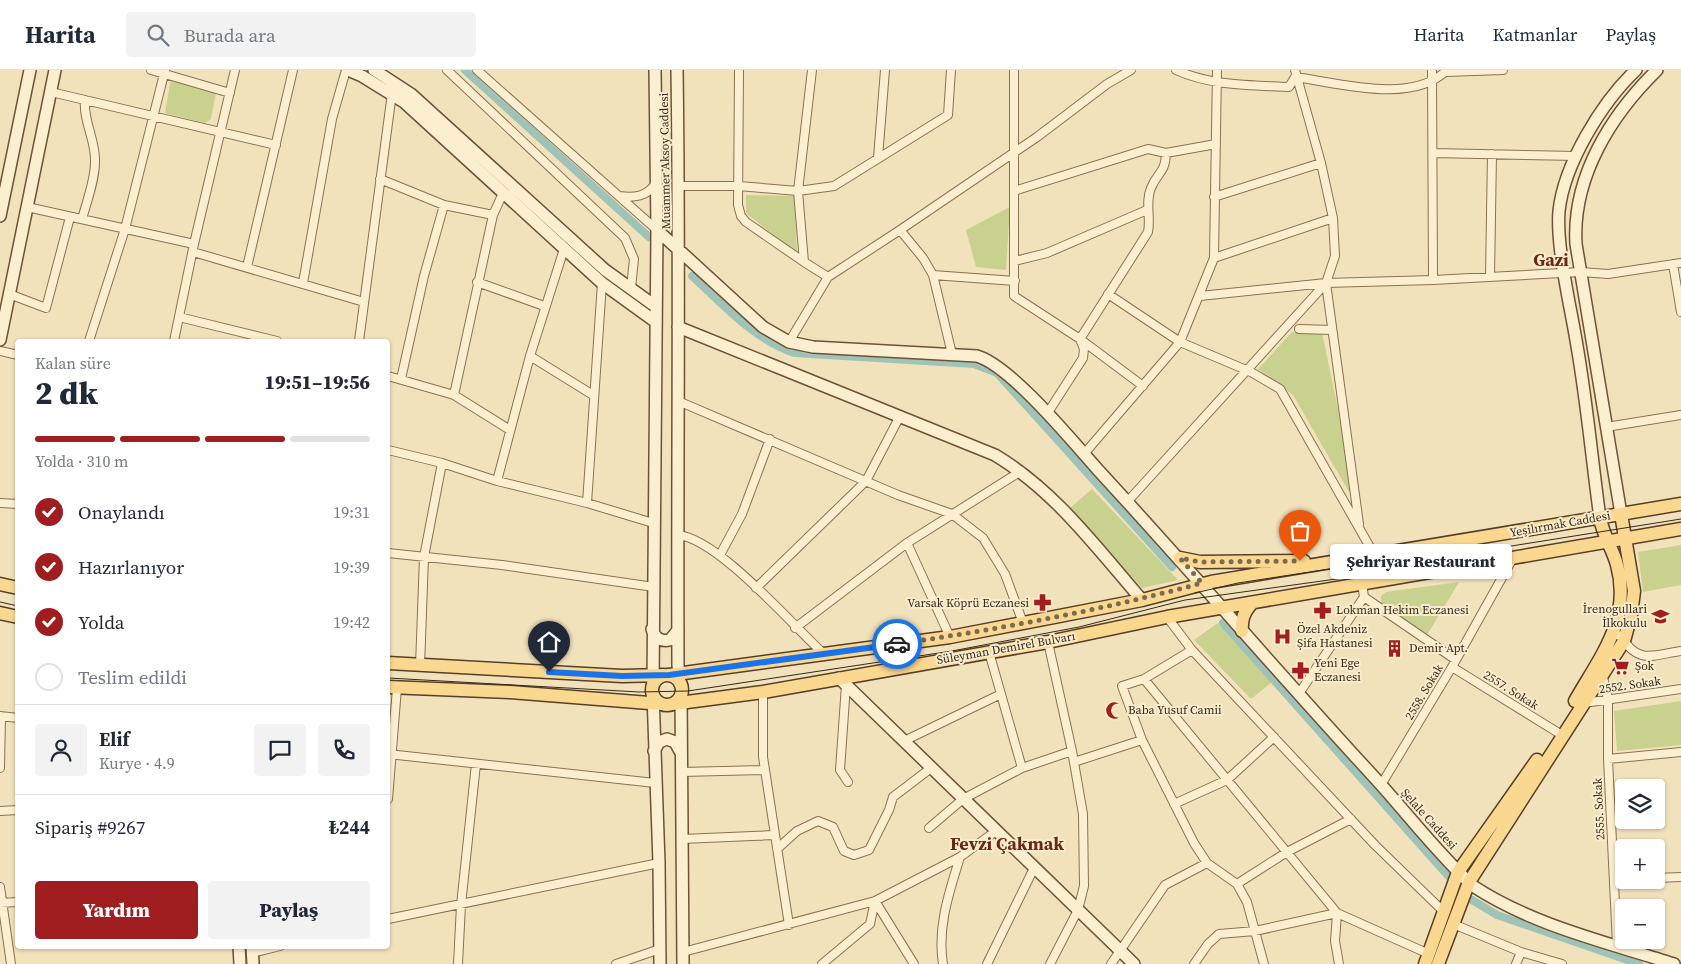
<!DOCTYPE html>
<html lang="tr">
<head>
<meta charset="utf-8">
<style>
	:root { --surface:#fff; --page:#f2f2f3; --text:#1f2937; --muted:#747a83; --line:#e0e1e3; --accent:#a01e1f }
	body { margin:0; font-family:"Source Serif 4",serif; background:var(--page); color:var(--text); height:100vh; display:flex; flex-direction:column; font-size:19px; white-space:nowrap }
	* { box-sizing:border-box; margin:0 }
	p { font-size:16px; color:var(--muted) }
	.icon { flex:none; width:28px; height:28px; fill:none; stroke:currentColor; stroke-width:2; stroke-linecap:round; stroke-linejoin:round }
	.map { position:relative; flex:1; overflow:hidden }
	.drawer { position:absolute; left:15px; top:269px; width:375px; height:610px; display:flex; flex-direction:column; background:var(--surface); border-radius:5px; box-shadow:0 1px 4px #0004 }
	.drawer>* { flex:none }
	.controls { position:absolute; left:1615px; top:709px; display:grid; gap:10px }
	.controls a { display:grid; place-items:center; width:50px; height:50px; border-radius:5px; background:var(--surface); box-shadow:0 1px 4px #0004; font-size:25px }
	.pin { position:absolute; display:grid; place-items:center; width:42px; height:42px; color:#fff; margin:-51px -21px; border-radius:50% 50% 50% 0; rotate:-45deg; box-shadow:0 0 5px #0007 }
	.pin .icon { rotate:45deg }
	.courier { position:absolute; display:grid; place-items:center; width:50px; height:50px; margin:-25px; border:4px solid #1a73e8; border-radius:50%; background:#fff; color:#222; box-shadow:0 1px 6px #0007 }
	.bubble { position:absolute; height:35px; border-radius:5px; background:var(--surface); box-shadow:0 1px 4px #0004; font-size:16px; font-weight:800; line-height:35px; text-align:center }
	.overview em { font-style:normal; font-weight:800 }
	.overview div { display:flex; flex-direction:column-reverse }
	.overview { display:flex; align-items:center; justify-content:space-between; height:85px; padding:0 20px }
	h1 { font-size:32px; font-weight:800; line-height:38px }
	.bar { display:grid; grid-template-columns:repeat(4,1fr); gap:8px 5px; align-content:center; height:60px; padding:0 20px }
	.bar i { height:6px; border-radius:4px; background:var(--line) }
	.bar .selected { background:var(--accent) }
	.bar p { grid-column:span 4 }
	.line { display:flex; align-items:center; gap:12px; padding:0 20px; border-top:1px solid var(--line) }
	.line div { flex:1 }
	.round { display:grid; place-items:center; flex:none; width:52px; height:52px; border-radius:5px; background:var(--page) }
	ol { padding:0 20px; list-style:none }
	li { display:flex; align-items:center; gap:15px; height:55px }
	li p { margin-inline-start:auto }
	li .icon { padding:5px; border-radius:50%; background:var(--accent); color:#fff; stroke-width:4 }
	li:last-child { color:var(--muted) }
	li i { width:28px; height:28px; border:2px solid var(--line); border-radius:50% }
	.button { display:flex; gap:10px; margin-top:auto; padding:10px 20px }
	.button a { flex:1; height:58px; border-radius:5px; background:var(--accent); color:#fff; font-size:20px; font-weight:800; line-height:58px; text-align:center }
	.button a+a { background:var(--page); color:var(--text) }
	header { display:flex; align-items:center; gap:30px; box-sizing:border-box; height:70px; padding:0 25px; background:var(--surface); border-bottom:1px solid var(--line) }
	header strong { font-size:24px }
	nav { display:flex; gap:28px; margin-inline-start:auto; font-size:18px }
	.search { width:350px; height:45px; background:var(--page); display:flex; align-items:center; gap:12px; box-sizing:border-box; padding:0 18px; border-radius:5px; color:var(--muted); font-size:19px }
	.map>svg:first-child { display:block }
</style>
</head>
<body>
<header>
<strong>Harita</strong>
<div class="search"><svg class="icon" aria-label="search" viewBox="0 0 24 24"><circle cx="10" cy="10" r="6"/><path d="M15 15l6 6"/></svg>Burada ara</div>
<nav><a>Harita</a><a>Katmanlar</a><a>Paylaş</a></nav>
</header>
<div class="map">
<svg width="1681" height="894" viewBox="0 0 1681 894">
	<rect width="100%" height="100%" fill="#f2e2bc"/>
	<path fill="#c9d18f" d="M171 9 216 23 211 49 205 53 165 43Z
		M746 125 794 126 797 181H794L746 143Z
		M1010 137 1006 200 976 197 966 160Z
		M1292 262H1322L1354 418 1349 422 1293 325 1258 299Z
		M1092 419 1178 510 1142 518 1069 439Z
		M1681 475V515L1643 522 1638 482Z
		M1459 512 1427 565 1381 537V526L1386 522Z
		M1218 553 1272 612 1251 629 1194 570Z
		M1681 631V675L1617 681 1614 641Z"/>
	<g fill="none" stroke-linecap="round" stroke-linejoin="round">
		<path stroke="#a0c3b8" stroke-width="8" d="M465 0 649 167
			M692 206C724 235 753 269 794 283L974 294 997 303 1172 497
			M1223 553 1451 809
			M1472 830 1497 845 1639 894"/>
		<defs>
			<path id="street" d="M151 0 230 23
				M447 0 625 168 634 189 631 218
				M477 0 657 160
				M739 0 738 135 741 146 746 152 804 192
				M812 0 798 121 804 192 828 207
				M1014 0V226L1080 269 1143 316
				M1176 0C1211 16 1251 15 1289 17L1295 7
				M1432 0 1433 210
				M1446 2 1503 0
				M1295 7C1339 13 1412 35 1447 0
				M51 22 276 75
				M1433 83 1577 86
				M878 88 885 0
				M380 109 444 135 493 145
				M679 116H739L798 121 834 116 948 45 951 0
				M1014 121 1148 79 1166 83 1216 74
				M619 126C634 128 647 127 656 113
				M1214 127 1321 93
				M27 137 194 174
				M82 149C87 131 95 110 95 92 96 70 83 52 85 30
				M193 182 364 232
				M1214 188 1333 148
				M1015 191 1047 183 1147 140
				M1673 194 1681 242
				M247 197 293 0
				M933 205 1015 211
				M1490 207 1492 84
				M477 212 544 236
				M303 213 332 49 346 0
				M1326 213 1359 454
				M9 224 46 238 70 147
				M1108 224 1180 272 1251 302 1280 319 1375 486
				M1200 226 1326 213 1433 210 1581 202 1608 204 1681 193
				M179 247 277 271
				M1299 259 1332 260
				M89 271 125 159 165 0
				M174 271 194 174 235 0
				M359 271 392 23
				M789 272 828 207 900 160
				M0 281 18 285
				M952 284 933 205 923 188 900 160 1037 67 1107 14 1131 0
				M530 286 593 325
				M388 306 454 325 510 360
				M401 309 424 206 444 135
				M454 325 493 145 503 123
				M678 331 898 425 952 444 983 468 1005 504 1023 553
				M1047 344 1083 288 1084 279 1080 269 1148 162C1151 148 1145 132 1151 118 1158 101 1165 104 1166 83
				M1606 357 1681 345
				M388 380 442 393 497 411 587 433 653 453
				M1084 384 1180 272 1214 188 1217 0
				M497 411 530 286 564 179
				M1128 431 1326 213 1335 186 1333 148 1321 93 1295 0
				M0 433 18 434
				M587 433 602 213
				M677 465C717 467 793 556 825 585
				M907 473 950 567
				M388 483 502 495 654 517
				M720 485 742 444 770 369
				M1362 513 1364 527 1456 590
				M756 518 866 411 900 346
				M1167 547 1192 580 1375 775 1445 843
				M795 558 907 473 1021 401
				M1613 564 1621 566C1638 595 1653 585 1681 581
				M1048 572 1072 681 1083 744 1084 816 1078 840 1050 894
				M1192 580 1144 609 1122 616 1142 670 1194 773 1207 793 1237 814 1247 832 1264 894
				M989 582 1022 698
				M420 596 424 487 442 393
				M1452 597 1557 662
				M1602 603 1608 629V689L1617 875
				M1144 609 1337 843 1429 884
				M846 615 840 700 848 712
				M763 622V687L789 855
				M1298 625 1364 527
				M1584 633 1681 619
				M0 646 18 648
				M904 671 1001 624
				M388 684 655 713
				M1608 689 1681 682
				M1074 692 1142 670
				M0 698 1 646
				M681 702 765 700
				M1381 715 1452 597 1513 488
				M388 729 397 618
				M1174 734 1227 710 1274 667
				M0 741 18 740
				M929 758 963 729 1022 698 1072 681
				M682 769 775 765
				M777 779 797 761 818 751 833 757 844 781 854 785 869 780 889 740 893 727 931 698
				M1656 808 1681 807
				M1614 811 1629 810
				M1237 814 1287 782 1351 749
				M0 817 11 894
				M875 831 914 894
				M0 833 18 832
				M388 849 659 793
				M1453 851 1458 856 1521 882 1562 894
				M683 882 875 831 960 787 996 761
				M252 883 280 876
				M458 894 461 835 476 694
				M616 894 660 879
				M822 894 870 854 875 831
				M943 894C937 857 949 823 960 787
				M987 894 1034 798
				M1111 894 1165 815 1207 793
				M1194 894 1208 874 1219 864 1255 861 1337 843 1335 871 1339 894
				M1516 894 1521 882"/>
			<path id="secondary" d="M348 0 362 6 404 32 602 213 656 252
				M374 0 411 24 605 200 655 236
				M677 0C680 198 677 396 678 595L680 614
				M0 146 30 0
				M657 160 763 257 789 272 813 277 977 286C1011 296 1073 372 1099 401 1192 502 1281 606 1374 707 1407 743 1437 783 1473 816 1532 855 1606 872 1674 894
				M678 257 995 385C1055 421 1096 477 1142 530
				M0 270 55 0
				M1621 444 1576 174C1572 107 1611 45 1657 0
				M1600 448C1592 391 1587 333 1577 276 1571 238 1556 178 1559 141 1564 94 1602 32 1636 0
				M652 559C654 568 661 572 670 570L678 560
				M839 608 1134 894
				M653 614 657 160 655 0
				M681 623 683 894
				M653 624 659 793 660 894
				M654 681 659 672 667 669 675 672 680 681
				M239 876 240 894
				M252 876 253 894"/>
			<path id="primary" d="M1180 488 1200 492 1304 491
				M0 514 18 518
				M0 543 18 547
				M1242 561C1241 549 1244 542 1252 533
				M388 593 622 606 664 605
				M669 605 950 567 1142 530 1211 512 1681 434
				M652 620a15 15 0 1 1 30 0a15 15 0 1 1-30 0Z
				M388 617 510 622 662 634
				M1575 631C1600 587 1632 549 1617 495 1613 479 1603 466 1600 448
				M672 634 763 622 1048 572 1167 547 1681 459
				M1425 894 1458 802 1537 690
				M1438 894 1469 812 1624 571 1631 545 1634 521 1621 444"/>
		</defs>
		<use href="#street" stroke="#8b7154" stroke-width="10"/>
		<use href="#secondary" stroke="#6d5237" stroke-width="14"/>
		<use href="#primary" stroke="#583f29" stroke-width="15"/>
		<use href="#street" stroke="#fcefd0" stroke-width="8"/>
		<use href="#secondary" stroke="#fcefd0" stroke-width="11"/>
		<use href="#primary" stroke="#fad88f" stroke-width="12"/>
		<path stroke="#39291a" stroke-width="1" d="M1195 523 1238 513 1434 483
			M0 532 18 536
			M388 608 639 622 688 621 952 581 1079 557 1185 530 1358 506 1455 485 1681 449"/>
	</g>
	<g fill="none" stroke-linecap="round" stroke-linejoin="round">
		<path stroke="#7a6a53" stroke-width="5" stroke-dasharray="0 9" d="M897 574C1000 559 1102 540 1202 513L1180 488 1200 492 1300 491"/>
		<path stroke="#1a73e8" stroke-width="6" d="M549 602 622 606 669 605 897 574"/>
	</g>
	<defs>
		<symbol id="pharmacy-bare" viewBox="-9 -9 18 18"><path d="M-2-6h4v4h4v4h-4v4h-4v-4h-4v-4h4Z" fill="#a01e1f" stroke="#f9eccc" stroke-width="2.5" paint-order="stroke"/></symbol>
		<symbol id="school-bare" viewBox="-9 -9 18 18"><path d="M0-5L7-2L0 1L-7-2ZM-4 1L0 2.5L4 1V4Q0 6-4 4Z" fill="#a01e1f" stroke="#f9eccc" stroke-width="2.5" paint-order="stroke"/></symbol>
		<symbol id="hospital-bare" viewBox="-9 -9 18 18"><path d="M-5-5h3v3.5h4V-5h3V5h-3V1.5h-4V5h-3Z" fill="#a01e1f" stroke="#f9eccc" stroke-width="2.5" paint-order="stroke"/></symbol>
		<symbol id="building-bare" viewBox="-9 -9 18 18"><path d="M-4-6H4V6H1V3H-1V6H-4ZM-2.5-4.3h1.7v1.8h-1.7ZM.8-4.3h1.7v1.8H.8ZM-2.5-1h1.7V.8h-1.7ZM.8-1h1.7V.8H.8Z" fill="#a01e1f" stroke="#f9eccc" stroke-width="2.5" paint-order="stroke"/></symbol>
		<symbol id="supermarket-bare" viewBox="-9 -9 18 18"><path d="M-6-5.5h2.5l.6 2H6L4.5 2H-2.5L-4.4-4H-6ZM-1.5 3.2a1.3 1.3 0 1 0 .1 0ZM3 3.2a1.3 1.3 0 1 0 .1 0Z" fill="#a01e1f" stroke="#f9eccc" stroke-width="2.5" paint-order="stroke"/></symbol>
		<symbol id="mosque-bare" viewBox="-9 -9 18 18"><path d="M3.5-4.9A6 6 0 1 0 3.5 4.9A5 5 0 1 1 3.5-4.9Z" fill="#a01e1f" stroke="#f9eccc" stroke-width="2.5" paint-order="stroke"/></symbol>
	</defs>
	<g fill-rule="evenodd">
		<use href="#pharmacy-bare" x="1030" y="520" width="25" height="25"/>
		<use href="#pharmacy-bare" x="1310" y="528" width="25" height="25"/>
		<use href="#school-bare" x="1648" y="534" width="25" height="25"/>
		<use href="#hospital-bare" x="1270" y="554" width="25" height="25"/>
		<use href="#building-bare" x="1382" y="566" width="25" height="25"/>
		<use href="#supermarket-bare" x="1608" y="584" width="25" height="25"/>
		<use href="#pharmacy-bare" x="1288" y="588" width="25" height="25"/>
		<use href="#mosque-bare" x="1102" y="628" width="25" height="25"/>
	</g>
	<g text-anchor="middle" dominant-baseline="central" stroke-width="4" stroke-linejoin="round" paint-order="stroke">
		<g font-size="12" fill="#39291a" stroke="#f9eccc">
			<text transform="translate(665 91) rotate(-91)">Muammer Aksoy Caddesi</text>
			<text transform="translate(1560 454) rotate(-10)">Yeşilırmak Caddesi</text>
			<text transform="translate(1006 578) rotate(-10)">Süleyman Demirel Bulvarı</text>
			<text transform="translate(1630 615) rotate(-8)">2552. Sokak</text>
			<text transform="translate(1511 620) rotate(32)">2557. Sokak</text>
			<text transform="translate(1424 622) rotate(-59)">2558. Sokak</text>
			<text transform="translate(1599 739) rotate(-93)">2555. Sokak</text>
			<text transform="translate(1429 749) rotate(48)">Şelale Caddesi</text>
		</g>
		<g font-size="12" fill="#39291a" stroke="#f9eccc" text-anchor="start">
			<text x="1029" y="533" text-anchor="end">Varsak Köprü Eczanesi</text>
			<text x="1647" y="539" text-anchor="end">İrenogullari<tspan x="1647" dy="14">İlkokulu</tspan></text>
			<text x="1336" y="540">Lokman Hekim Eczanesi</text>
			<text x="1297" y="559">Özel Akdeniz<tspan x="1297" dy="14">Şifa Hastanesi</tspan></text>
			<text x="1409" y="578">Demir Apt.</text>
			<text x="1314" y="593">Yeni Ege<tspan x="1314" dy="14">Eczanesi</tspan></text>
			<text x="1635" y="596">Şok</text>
			<text x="1128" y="640">Baba Yusuf Camii</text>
		</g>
		<g font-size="18" font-weight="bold" fill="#6a2715" stroke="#f9eccc">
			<text x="1551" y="189">Gazi</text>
			<text x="1007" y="773">Fevzi Çakmak</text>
		</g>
	</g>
</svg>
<div class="controls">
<a><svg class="icon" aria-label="layers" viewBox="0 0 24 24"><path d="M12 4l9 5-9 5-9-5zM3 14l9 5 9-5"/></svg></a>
<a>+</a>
<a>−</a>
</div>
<div class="pin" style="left:1300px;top:491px;background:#ea580c"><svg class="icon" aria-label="bag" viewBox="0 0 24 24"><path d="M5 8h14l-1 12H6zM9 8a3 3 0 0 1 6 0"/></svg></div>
<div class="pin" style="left:549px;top:602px;background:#1f2937"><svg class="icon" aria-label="home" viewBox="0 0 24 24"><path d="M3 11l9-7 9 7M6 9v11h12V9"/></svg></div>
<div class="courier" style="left:897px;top:574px"><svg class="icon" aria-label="car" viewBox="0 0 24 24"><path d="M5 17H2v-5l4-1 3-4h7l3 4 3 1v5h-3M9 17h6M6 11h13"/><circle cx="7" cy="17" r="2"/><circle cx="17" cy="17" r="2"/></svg></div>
<div class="bubble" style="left:1330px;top:474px;width:182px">Şehriyar Restaurant</div>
<section class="drawer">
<div class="overview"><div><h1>2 dk</h1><p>Kalan süre</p></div><em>19:51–19:56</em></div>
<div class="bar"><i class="selected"></i><i class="selected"></i><i class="selected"></i><i></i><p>Yolda · 310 m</p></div>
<ol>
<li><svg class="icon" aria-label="check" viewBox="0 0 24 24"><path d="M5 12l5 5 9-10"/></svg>Onaylandı<p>19:31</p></li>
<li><svg class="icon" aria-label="check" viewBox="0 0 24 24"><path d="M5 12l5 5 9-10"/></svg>Hazırlanıyor<p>19:39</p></li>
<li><svg class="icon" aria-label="check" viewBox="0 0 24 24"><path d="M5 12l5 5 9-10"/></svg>Yolda<p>19:42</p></li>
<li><i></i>Teslim edildi</li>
</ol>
<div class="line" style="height:90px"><a class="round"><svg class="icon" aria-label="person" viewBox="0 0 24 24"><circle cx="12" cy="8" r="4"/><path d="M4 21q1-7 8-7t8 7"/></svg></a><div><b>Elif</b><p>Kurye · 4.9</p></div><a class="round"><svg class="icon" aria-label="chat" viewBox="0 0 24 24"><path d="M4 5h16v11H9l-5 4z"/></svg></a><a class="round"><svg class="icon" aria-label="phone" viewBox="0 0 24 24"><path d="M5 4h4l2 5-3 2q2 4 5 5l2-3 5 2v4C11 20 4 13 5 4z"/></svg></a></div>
<div class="line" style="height:65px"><div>Sipariş #9267</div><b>₺244</b></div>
<div class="button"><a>Yardım</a><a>Paylaş</a></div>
</section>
</div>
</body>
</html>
